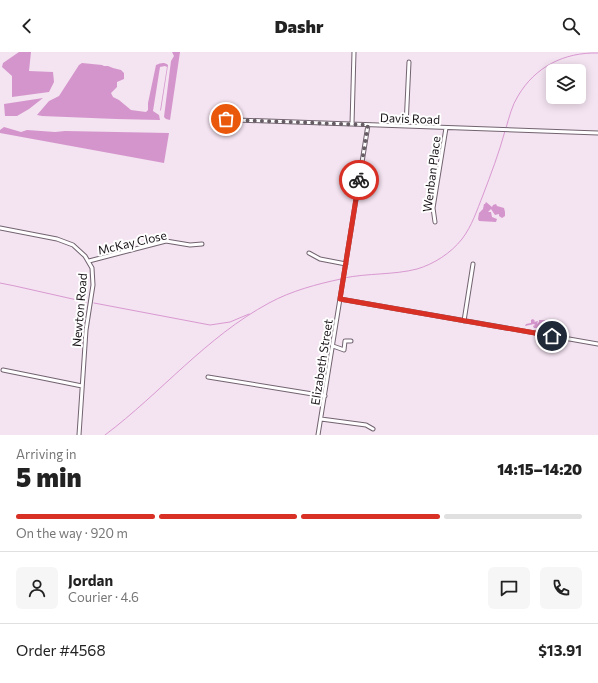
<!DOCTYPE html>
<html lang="en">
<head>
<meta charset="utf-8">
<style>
	:root { --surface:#fff; --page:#f6f6f6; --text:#222; --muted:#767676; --line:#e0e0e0; --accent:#d93025 }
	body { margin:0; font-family:Commissioner,sans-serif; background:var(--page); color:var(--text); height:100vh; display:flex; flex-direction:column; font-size:15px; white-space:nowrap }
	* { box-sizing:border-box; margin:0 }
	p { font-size:13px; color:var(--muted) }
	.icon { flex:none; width:22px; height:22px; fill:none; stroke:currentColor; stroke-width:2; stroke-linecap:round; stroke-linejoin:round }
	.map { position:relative; height:383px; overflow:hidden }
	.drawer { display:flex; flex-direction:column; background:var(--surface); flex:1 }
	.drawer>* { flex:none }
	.tools { position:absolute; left:546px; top:12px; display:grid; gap:8px }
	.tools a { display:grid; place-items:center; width:40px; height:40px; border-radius:6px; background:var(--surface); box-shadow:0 2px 10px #0003; font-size:20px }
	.pin { position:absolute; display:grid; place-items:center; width:34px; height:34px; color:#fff; margin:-17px; border:2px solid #fff; border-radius:50%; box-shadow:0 1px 4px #0007 }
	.courier { position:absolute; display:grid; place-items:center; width:40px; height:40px; margin:-20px; border:3px solid #d93025; border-radius:50%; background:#fff; color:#222; box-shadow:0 1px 5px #0007 }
	.head em { font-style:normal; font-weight:800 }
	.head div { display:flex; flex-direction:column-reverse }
	.head { display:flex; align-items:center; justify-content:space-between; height:68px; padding:0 16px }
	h1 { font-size:26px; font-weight:800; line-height:30px }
	.bar { display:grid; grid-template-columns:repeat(4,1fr); gap:6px 4px; align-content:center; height:48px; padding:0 16px }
	.bar i { height:5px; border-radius:3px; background:var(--line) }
	.bar .current { background:var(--accent) }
	.bar p { grid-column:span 4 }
	.line { display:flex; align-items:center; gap:10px; padding:0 16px; border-top:1px solid var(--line) }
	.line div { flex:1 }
	.round { display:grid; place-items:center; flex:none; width:42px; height:42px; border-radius:6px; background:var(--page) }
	header { display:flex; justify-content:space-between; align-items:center; height:52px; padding:0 16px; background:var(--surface); font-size:18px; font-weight:800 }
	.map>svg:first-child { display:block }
</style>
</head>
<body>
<header><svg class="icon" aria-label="back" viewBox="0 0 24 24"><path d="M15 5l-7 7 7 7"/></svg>Dashr<svg class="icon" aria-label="search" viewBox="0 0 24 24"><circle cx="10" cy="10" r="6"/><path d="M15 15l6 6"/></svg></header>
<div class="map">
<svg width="598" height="383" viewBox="0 0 598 383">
	<rect width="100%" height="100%" fill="#f4e3f1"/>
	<path fill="#d495cc" d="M19 0H31L29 19 53 20 54 30 49 40 12 45V24L2 15 3 11Z
		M172 0H180L170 68 166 67 164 65 171 9 174 4Z
		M82 11 102 13 104 14H108L113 16 121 18 124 21V27L117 30V35L111 41 113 45 119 48 131 58 146 60 148 58V51L156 13C161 11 164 10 168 13L161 58 160 59 167 15 165 14 160 15 153 59 159 63 160 68 116 67 42 64 37 63 49 49 59 44 79 13Z
		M43 46 29 57 17 64H5L4 52Z
		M4 75 21 80 27 78 55 80 65 79 169 81 164 111 0 81V78Z
		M486 150 492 155 493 153 496 152 497 154 504 156 505 160V164L502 166 499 164V162L495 163 491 157 488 160H491L492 165 497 167 496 170 479 169 478 167 479 161 483 157 484 152H485Z
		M533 267 535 269 534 270 538 269 537 272 539 270V268H545L546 273 540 275 541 276H534L533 274 535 273 534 272 525 274 526 272 531 271V268Z"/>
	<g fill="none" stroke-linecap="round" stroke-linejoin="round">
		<path stroke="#d999d1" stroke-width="1" d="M506 76C509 66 512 53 518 44 535 15 564 0 598 1
			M344 226C368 221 394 223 417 217 434 212 451 201 462 187 472 174 477 158 483 143 491 122 499 101 505 79
			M0 231 15 234 86 250
			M94 251 210 273 230 270 249 262
			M105 383C161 341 206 285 269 251 291 239 317 232 341 227"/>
		<defs>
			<path id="minor" d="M221 65 237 68 598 81
				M352 72 354 0
				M406 74 409 10
				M435 170 433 156 446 76
				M0 176 57 187 73 193 85 204 92 216 93 233 86 278 79 383
				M309 201 320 207 346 212
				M89 209 166 189 190 193 202 192
				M340 247 598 292
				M464 269 473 212
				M333 294 344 298 345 289H351
				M3 318 82 334
				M208 325 325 344
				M321 367 366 373 373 377
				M318 383 368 73"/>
		</defs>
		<use href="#minor" stroke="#726370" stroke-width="5"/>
		<use href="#minor" stroke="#fff" stroke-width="3"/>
	</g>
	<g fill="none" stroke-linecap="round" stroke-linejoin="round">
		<path stroke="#665c64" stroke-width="4" stroke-dasharray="0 7.2" d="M226 67 237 68 368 73 359 128"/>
		<path stroke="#d93025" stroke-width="5" d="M359 128 340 247 552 284"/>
	</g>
	<g text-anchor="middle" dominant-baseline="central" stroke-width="4" stroke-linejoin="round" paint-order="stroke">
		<g font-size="12" fill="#191318" stroke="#fff">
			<text transform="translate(410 66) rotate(2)">Davis Road</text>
			<text transform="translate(431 122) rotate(-83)">Wenban Place</text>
			<text transform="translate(132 190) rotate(-13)">McKay Close</text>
			<text transform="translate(79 258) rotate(-85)">Newton Road</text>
			<text transform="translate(321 310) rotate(-81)">Elizabeth Street</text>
		</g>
	</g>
</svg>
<div class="tools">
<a><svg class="icon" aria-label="layers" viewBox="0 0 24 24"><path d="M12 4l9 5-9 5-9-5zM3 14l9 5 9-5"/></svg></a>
</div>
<div class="pin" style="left:226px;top:67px;background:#ea580c"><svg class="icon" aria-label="bag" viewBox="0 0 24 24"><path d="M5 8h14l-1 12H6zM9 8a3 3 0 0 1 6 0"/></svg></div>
<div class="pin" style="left:552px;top:284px;background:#1f2937"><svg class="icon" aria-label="home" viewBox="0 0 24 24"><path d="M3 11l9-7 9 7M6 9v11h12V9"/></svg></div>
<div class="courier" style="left:359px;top:128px"><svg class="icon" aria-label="bike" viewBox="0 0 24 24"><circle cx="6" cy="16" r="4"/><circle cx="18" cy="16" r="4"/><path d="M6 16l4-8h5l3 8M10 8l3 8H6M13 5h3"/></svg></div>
</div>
<section class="drawer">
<div class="head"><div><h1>5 min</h1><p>Arriving in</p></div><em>14:15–14:20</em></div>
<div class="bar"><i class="current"></i><i class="current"></i><i class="current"></i><i></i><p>On the way · 920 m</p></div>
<div class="line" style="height:72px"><a class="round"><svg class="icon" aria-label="person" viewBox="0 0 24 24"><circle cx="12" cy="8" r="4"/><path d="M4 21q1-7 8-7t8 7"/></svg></a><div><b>Jordan</b><p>Courier · 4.6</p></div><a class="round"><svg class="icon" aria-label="chat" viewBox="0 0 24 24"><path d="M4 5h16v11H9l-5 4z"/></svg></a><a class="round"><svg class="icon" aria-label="phone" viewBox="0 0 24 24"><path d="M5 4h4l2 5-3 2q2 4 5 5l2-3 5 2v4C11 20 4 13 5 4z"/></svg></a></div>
<div class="line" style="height:52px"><div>Order #4568</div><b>$13.91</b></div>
</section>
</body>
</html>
